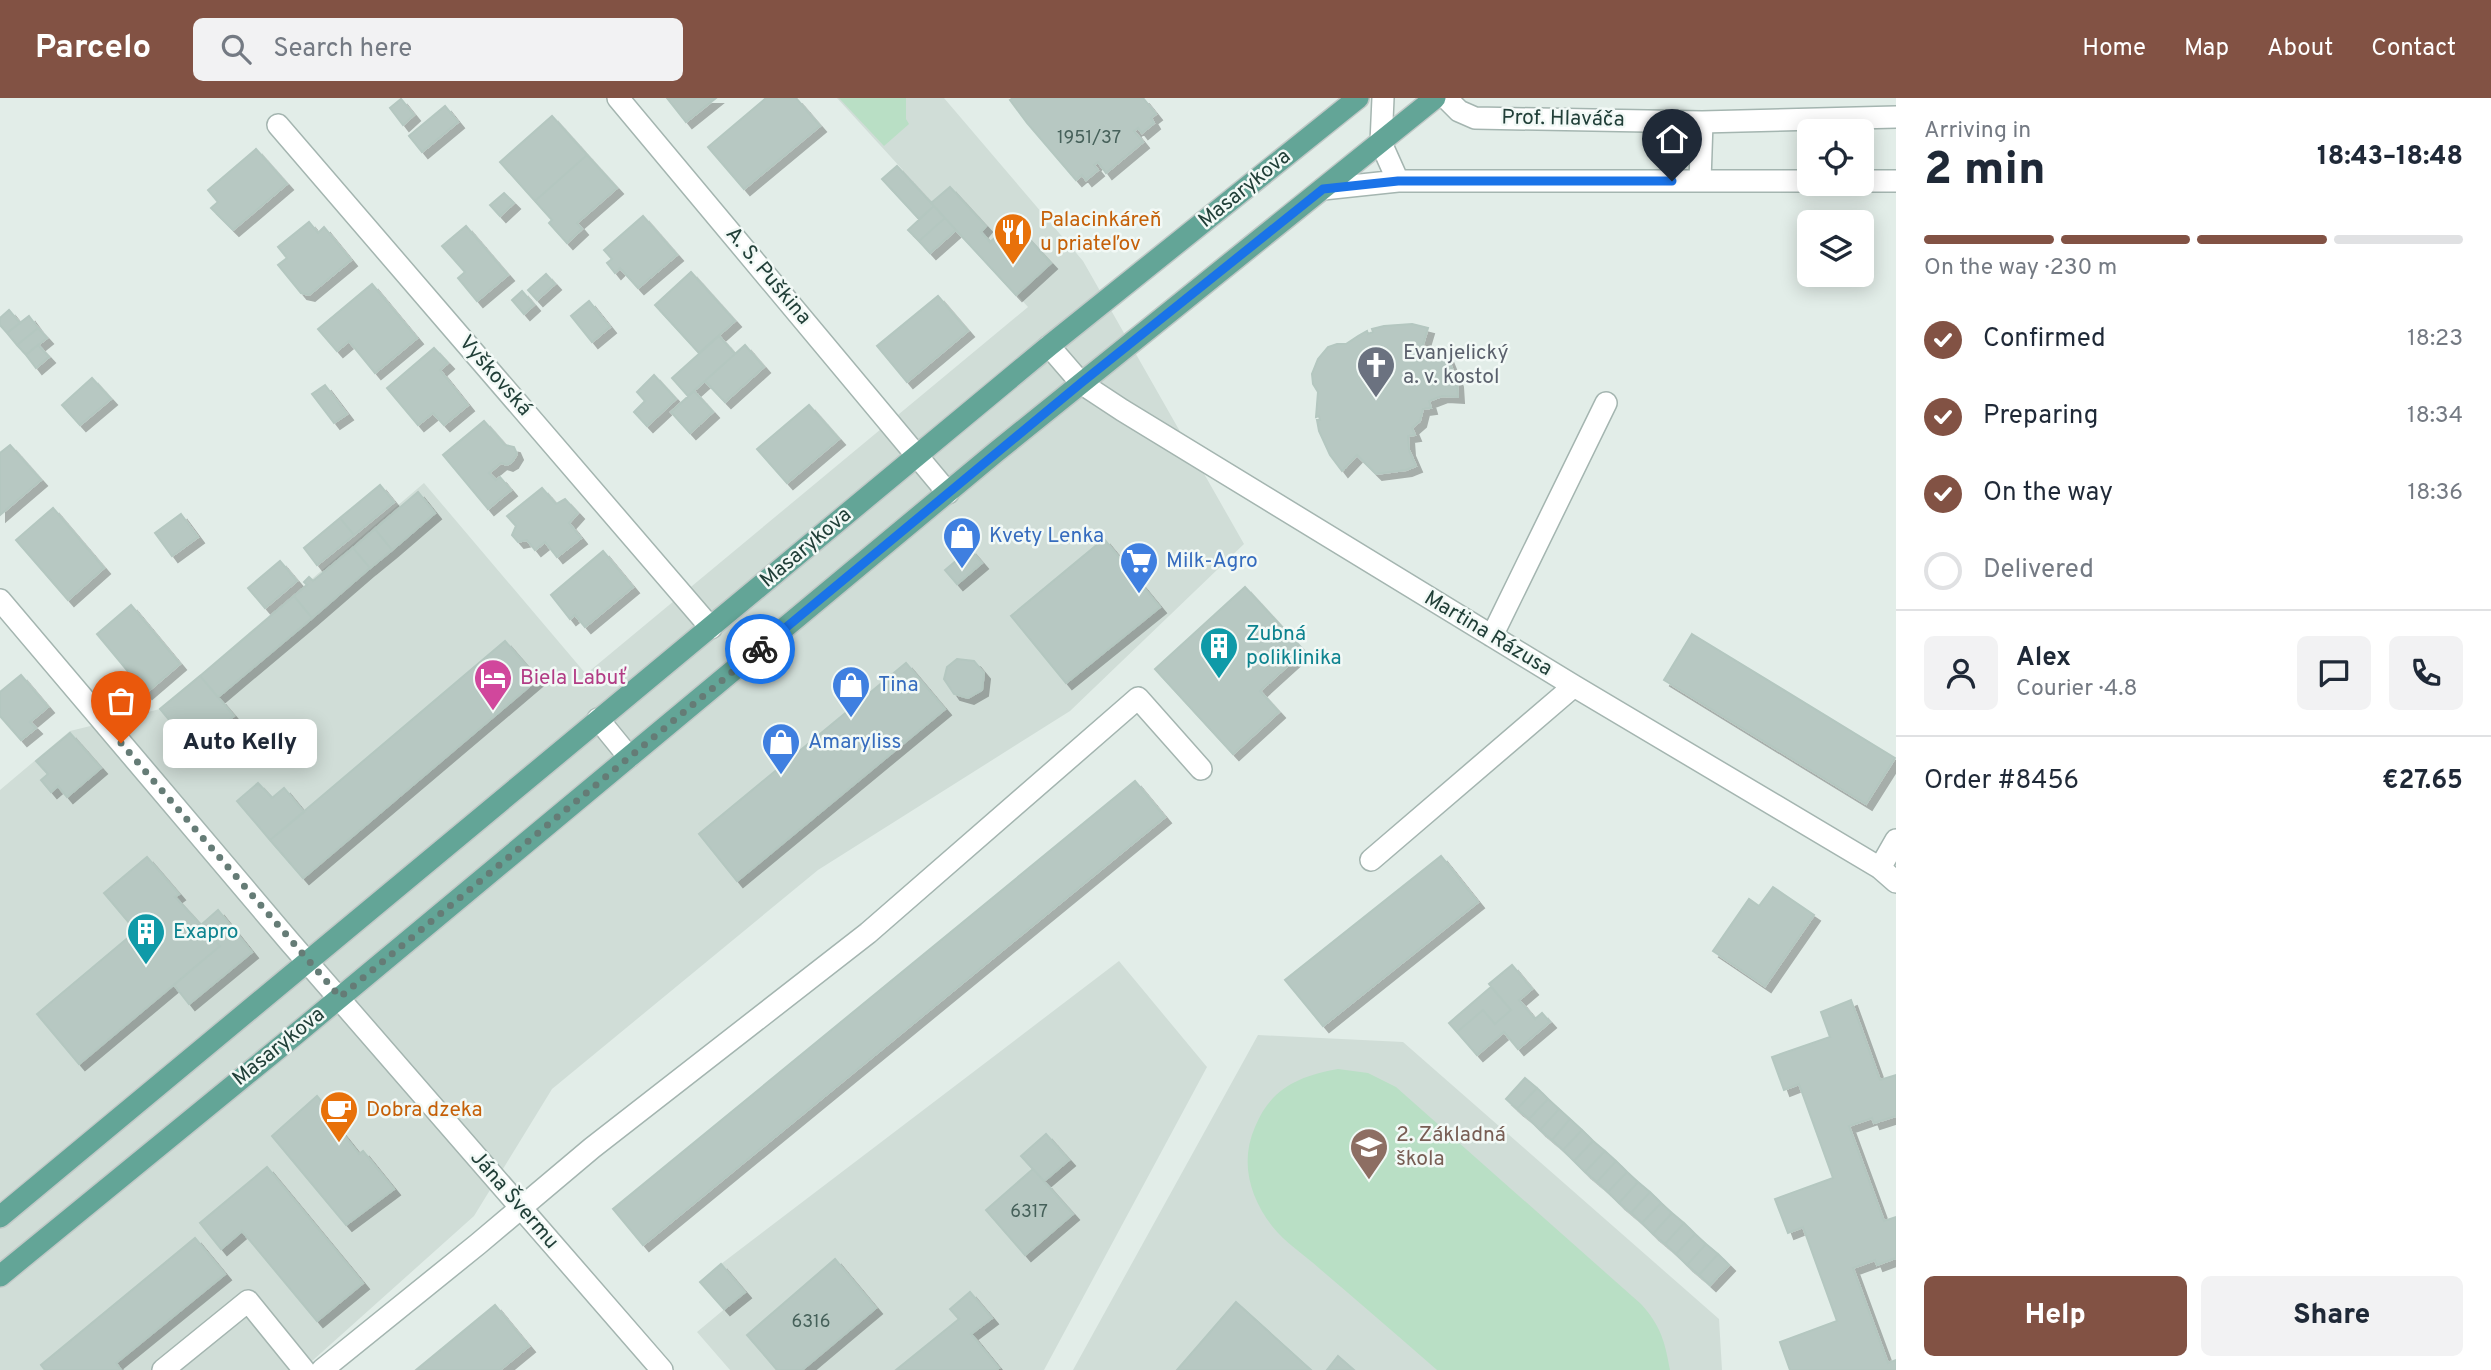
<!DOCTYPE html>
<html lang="en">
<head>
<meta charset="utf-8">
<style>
	:root { --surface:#fff; --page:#f2f2f3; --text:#1f2937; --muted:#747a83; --line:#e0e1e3; --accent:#825244 }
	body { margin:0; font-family:Overpass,sans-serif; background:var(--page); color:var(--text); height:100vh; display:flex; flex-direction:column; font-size:26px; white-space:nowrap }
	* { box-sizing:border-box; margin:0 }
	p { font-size:23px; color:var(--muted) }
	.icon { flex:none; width:38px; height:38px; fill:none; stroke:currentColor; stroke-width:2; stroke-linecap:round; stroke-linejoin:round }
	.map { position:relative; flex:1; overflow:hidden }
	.details { display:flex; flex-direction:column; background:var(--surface); width:595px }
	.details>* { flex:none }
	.tools { position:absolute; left:1797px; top:21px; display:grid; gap:14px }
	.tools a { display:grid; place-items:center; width:77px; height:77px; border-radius:10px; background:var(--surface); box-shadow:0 4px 18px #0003; font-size:35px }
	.pin { position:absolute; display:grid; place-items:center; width:60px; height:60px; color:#fff; margin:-72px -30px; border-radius:50% 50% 50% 0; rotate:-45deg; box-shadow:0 0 7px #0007 }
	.pin .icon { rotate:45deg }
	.courier { position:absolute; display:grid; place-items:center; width:70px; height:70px; margin:-35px; border:5px solid #1a73e8; border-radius:50%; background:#fff; color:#222; box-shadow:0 2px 9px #0007 }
	.bubble { position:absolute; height:49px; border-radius:10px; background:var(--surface); box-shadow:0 4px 18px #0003; font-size:23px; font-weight:800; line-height:49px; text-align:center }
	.head em { font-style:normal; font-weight:800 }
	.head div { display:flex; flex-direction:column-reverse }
	.head { display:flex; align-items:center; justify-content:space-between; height:119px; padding:0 28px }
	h1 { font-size:46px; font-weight:800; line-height:52px }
	.bar { display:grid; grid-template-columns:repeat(4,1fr); gap:10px 7px; align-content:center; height:84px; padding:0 28px }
	.bar i { height:9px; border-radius:5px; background:var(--line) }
	.bar .on { background:var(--accent) }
	.bar p { grid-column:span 4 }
	.line { display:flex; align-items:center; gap:18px; padding:0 28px; border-top:2px solid var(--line) }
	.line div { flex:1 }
	.round { display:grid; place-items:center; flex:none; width:74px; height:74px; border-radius:10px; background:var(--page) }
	ol { padding:0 28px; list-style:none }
	li { display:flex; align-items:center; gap:21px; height:77px }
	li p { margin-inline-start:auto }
	li .icon { padding:7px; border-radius:50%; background:var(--accent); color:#fff; stroke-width:4 }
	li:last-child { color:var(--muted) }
	li i { width:38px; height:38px; border:4px solid var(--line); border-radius:50% }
	.primary-button { display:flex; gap:14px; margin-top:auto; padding:14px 28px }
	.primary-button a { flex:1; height:80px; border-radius:10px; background:var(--accent); color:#fff; font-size:28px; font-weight:800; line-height:80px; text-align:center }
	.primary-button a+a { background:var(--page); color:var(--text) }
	header { display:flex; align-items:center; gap:42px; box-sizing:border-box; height:98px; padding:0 35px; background:var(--accent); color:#fff }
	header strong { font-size:33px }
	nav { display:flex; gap:38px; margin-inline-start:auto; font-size:24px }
	.search { width:490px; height:63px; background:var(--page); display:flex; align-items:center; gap:18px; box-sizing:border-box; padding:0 24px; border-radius:10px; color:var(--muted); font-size:26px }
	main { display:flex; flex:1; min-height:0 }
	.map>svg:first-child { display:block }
</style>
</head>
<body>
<header>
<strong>Parcelo</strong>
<div class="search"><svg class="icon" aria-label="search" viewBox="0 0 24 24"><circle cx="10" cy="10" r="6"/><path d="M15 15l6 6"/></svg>Search here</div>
<nav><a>Home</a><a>Map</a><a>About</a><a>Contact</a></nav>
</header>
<main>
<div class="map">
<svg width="1896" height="1272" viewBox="0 0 1896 1272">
	<defs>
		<filter id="shadow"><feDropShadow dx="6" dy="6" stdDeviation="0" flood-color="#0004"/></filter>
	</defs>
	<rect width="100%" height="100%" fill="#e2ede8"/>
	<path fill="#d0ddd7" d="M837 0H944L1083 163 1244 446 1070 613 818 772 552 991 474 1118 302 1272H0V692L70 633 160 611 424 385 586 576 1028 209Z
		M1119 863 1207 969 1044 1272H730L697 1234 745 1194 721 1166Z
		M1258 937 1403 944 1719 1221 1722 1272H1073Z"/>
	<path fill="#b9dfc5" d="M839 0H906V21L909 26 884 48Z
		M1338 971 1368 975 1396 989 1641 1206C1661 1228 1665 1244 1670 1272H1437C1398 1238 1359 1204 1320 1171 1305 1157 1284 1144 1272 1128 1249 1098 1240 1063 1255 1029 1271 990 1299 978 1338 971Z"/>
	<path fill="#b7c8c2" stroke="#b4c7c0" stroke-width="2" filter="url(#shadow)" d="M667 0H716L686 24Z
		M766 0H796L820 28 744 91 708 49Z
		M1013 0H1143L1156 16 1151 20 1154 25 1142 35 1138 30 1134 33 1143 44 1106 75 1098 64 1094 67 1098 72 1086 82 1082 77 1076 82 1027 25 1010 2Z
		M401 1 414 17 403 27 390 10Z
		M445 8 458 24 422 54 409 38Z
		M552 18 587 57 535 103 500 64Z
		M256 51 287 86 233 132 211 110 218 104 208 92Z
		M587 57 617 90 577 125 582 131 567 145 549 125 552 122 535 103Z
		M897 68 934 108 919 121 882 81Z
		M950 89 986 128 981 134 990 144 1013 124 1051 165 1016 197 931 105Z
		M504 95 514 105 500 118 490 107Z
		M934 108 945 120 919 143 908 132Z
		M643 118 677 157 638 190 620 170 615 175 607 165 612 161 604 152Z
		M945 120 956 132 930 155 919 143Z
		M309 124 318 135 324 129 351 162 309 197 301 195 278 167 287 160 278 149Z
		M466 128 508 177 477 203 458 180 465 174 442 148Z
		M691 174 735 223 699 255 655 207Z
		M546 176 555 186 537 202 528 192Z
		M372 186 417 240 375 275 349 243 337 253 318 231Z
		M522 193 534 207 524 216 512 202Z
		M938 198 968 233 907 284 877 248Z
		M589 203 610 229 592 244 571 218Z
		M9 212 20 225 7 235 0 227V220Z
		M29 218 38 230 17 247 7 235Z
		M1412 226 1428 230 1422 250 1435 256 1447 258 1457 283 1458 299 1442 298 1429 303 1431 310 1423 311 1420 323 1412 330 1415 337 1408 338 1409 352 1416 368 1406 372 1376 376 1357 357 1342 373 1330 357 1319 333 1317 322H1320L1319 318 1316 319 1318 294 1313 286 1312 276 1318 261 1328 249 1337 246H1346L1358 238 1367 233 1368 236 1373 234 1372 231 1384 228Z
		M38 230 47 240 26 257 17 247Z
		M719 238 735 256 688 298 672 280Z
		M38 247 49 259 36 270 26 257Z
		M745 247 764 269 725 304 705 283Z
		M434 250 448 265 440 272 468 307 444 327 433 315 418 327 387 290Z
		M654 277 676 301 647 328 634 314 645 303 637 294Z
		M92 280 111 301 80 327 62 307Z
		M325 287 347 316 334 325 312 296Z
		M694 293 713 314 690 335 671 314Z
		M809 307 839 341 787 385 757 351Z
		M484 323 505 347 514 349 517 356 512 364 507 367 501 365 489 375 496 382 500 379 511 392 488 411 443 357Z
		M10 347 41 382 0 417V355Z
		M380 387 394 404 354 437 340 420Z
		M542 390 556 406 565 401 578 415 569 425 581 440 557 459 545 444 535 452 527 442 518 444 512 437 516 428 507 418Z
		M418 394 435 415 392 452 375 431Z
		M53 410 104 470 68 502 16 442Z
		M181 416 198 439 172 458 155 435Z
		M340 420 354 437 317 467 304 450Z
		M375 431 392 452 370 470 353 450Z
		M1104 441 1160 509 1066 585 1011 518Z
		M353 450 370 470 312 520 294 498 307 487 304 484 309 479 313 483Z
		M970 451 982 465 957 486 945 472Z
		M603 453 633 489 585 529 575 517 570 521 551 497Z
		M280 463 297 483 265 510 248 490Z
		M1245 489 1304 553 1260 593 1279 614 1233 656 1155 571Z
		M294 498 312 520 218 599 200 578Z
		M131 507 180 566 146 595 97 536Z
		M1692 536 1895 660 1866 706 1664 582Z
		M505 543 538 581 303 780 270 742Z
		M957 561 974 563 984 575 982 592 968 600 954 596 944 581 947 569Z
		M906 565 945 611 737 783 699 736Z
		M21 577 48 609 30 624 36 630 21 642 0 618V594Z
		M200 578 234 618 194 652 160 611Z
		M70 635 101 670 67 699 58 688 51 694 41 682 48 676 36 663Z
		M1135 683 1165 719 643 1147 613 1111Z
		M258 685 272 700 284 690 304 714 270 742 237 703Z
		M1441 758 1478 804 1323 928 1285 882Z
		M147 759 179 796 175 799 220 848 79 966 37 916 136 833 104 795Z
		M1773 789 1814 817 1765 888 1713 853 1749 801 1759 808Z
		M218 812 252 854 189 906 174 887 220 848 202 826Z
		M1512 867 1532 891 1519 902 1535 921 1542 915 1550 924 1518 951 1504 934 1477 957 1457 934 1483 912 1495 926 1511 912 1489 886Z
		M1491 889 1511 912 1495 926 1483 912 1457 934 1449 925Z
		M1851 902 1880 982 1896 977V1018L1874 1025 1872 1020 1849 1028 1884 1123 1896 1119V1160L1877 1167 1875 1162 1853 1170 1888 1265 1896 1262V1272H1790L1780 1244 1837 1223 1803 1129 1788 1135 1775 1101 1833 1080 1799 986 1784 992 1772 959 1830 939 1821 914Z
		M1525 980 1537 990 1517 1011 1506 1001Z
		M1537 990 1548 1001 1529 1021 1517 1011Z
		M317 998 335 1020 332 1022 359 1056 363 1053 394 1091 346 1127 272 1038Z
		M1548 1001 1559 1011 1540 1032 1529 1021Z
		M1559 1011 1570 1021 1552 1042 1540 1032Z
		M1570 1021 1582 1032 1563 1052 1552 1042Z
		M1582 1032 1593 1043 1574 1063 1563 1052Z
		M1046 1036 1069 1062 1044 1083 1021 1058Z
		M1593 1043 1605 1053 1585 1074 1574 1063Z
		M1605 1053 1616 1063 1597 1084 1585 1074Z
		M1616 1063 1627 1074 1608 1094 1597 1084Z
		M267 1069 363 1185 317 1223 242 1133 221 1151 200 1125Z
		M1033 1071 1073 1116 1025 1157 986 1112Z
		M1627 1074 1638 1084 1619 1105 1608 1094Z
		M1638 1084 1650 1094 1631 1115 1619 1105Z
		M1650 1094 1661 1105 1642 1125 1631 1115Z
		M1661 1105 1672 1115 1653 1136 1642 1125Z
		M1672 1115 1684 1125 1665 1146 1653 1136Z
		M1684 1125 1695 1136 1676 1156 1665 1146Z
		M1695 1136 1706 1146 1687 1167 1676 1156Z
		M195 1140 225 1176 116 1265 121 1272H45L41 1267Z
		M1706 1146 1718 1156 1699 1177 1687 1167Z
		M1718 1156 1729 1167 1710 1187 1699 1177Z
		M835 1161 876 1210 802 1272H777L747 1237Z
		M721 1166 745 1194 724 1211 700 1184Z
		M970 1194 992 1220 971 1236 999 1270 996 1272H896L959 1221 950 1211Z
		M1236 1204 1311 1272H1177Z
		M495 1207 529 1248 500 1272H416Z
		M1338 1258 1354 1272H1327Z"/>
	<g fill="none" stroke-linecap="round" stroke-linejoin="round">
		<defs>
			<path id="minor" d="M618 0 948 395
				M1383 0 1381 45 1398 83H1810
				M1446 0 1459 13 1475 20 1702 24 1896 19
				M278 27 711 530
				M1700 83 1702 24
				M1862 83H1896
				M1323 91 1398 83
				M1049 248 1081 285 1122 312 1574 588 1880 770 1896 784
				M0 502 289 843 662 1272
				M1492 538 1606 305
				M598 621 629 659
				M1371 762 1574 588
				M1880 770 1896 742
				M163 1272 248 1203 304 1272
				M322 1272 478 1146 592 1050 868 835 1138 600 1201 671"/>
			<path id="major" d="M0 1119 1049 248 1358 0
				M0 1178 296 936 996 354 1435 0"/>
		</defs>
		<use href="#minor" stroke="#a4b5b0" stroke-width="24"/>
		<use href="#major" stroke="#c1c9c7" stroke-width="24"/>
		<use href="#minor" stroke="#fff" stroke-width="21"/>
		<use href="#major" stroke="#63a597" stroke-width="21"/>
	</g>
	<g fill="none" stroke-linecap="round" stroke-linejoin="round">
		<path stroke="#657c76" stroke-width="7" stroke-dasharray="0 12.6" d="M121 645 340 899 760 551"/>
		<path stroke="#1a73e8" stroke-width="9" d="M760 551 1081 285 1323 91 1398 83H1672"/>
	</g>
	<defs>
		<symbol id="restaurant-pin" viewBox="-11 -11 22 30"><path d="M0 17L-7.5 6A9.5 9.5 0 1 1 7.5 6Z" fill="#e8710a" stroke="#f2f9f6"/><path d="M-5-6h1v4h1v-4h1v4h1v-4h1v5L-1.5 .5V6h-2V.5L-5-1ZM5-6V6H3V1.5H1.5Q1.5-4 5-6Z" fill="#fff"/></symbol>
		<symbol id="church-pin" viewBox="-11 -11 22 30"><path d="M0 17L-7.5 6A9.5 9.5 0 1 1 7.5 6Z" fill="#6b7280" stroke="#f2f9f6"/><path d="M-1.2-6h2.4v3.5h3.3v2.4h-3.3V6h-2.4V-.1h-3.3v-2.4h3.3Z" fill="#fff"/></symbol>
		<symbol id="shop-pin" viewBox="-11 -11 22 30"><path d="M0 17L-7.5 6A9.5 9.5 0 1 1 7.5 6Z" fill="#3f7fe0" stroke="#f2f9f6"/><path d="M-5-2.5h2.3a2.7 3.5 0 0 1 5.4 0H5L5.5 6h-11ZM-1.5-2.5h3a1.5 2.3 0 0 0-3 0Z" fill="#fff"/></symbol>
		<symbol id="supermarket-pin" viewBox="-11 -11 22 30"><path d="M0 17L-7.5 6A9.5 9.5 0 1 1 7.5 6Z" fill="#3f7fe0" stroke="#f2f9f6"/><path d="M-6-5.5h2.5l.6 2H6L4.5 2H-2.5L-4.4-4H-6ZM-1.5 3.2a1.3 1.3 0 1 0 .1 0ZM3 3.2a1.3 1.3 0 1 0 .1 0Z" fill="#fff"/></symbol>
		<symbol id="building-pin" viewBox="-11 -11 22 30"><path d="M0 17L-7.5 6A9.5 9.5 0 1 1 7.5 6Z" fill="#0f9aa8" stroke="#f2f9f6"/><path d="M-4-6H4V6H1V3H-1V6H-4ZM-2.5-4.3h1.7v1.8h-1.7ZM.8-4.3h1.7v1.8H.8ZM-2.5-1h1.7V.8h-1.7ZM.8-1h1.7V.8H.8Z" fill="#fff"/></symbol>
		<symbol id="hotel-pin" viewBox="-11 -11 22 30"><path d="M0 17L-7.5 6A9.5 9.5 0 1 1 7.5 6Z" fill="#d1479c" stroke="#f2f9f6"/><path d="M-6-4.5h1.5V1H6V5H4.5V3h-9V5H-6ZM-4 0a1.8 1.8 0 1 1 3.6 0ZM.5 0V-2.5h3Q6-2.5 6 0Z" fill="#fff"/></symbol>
		<symbol id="cafe-pin" viewBox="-11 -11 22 30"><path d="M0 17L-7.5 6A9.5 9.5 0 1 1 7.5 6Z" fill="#e8710a" stroke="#f2f9f6"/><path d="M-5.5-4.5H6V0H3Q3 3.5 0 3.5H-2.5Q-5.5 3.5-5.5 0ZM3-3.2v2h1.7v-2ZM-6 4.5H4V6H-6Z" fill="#fff"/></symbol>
		<symbol id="school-pin" viewBox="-11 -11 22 30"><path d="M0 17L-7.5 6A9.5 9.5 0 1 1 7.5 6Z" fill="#8d6e63" stroke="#f2f9f6"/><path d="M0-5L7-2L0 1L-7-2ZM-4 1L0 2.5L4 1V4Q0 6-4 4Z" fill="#fff"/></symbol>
	</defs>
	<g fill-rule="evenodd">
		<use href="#restaurant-pin" x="991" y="112" width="44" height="60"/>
		<use href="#church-pin" x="1354" y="245" width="44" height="60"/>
		<use href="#shop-pin" x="940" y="416" width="44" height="60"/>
		<use href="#supermarket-pin" x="1117" y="441" width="44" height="60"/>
		<use href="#building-pin" x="1197" y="526" width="44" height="60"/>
		<use href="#hotel-pin" x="471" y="558" width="44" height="60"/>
		<use href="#shop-pin" x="829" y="565" width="44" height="60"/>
		<use href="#shop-pin" x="759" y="622" width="44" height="60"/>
		<use href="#building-pin" x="124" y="812" width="44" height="60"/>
		<use href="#cafe-pin" x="317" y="990" width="44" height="60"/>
		<use href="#school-pin" x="1347" y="1027" width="44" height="60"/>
	</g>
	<g text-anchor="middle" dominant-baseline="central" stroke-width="5" stroke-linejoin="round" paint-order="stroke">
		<g font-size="18" fill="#46615a">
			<text x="1089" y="40">1951/37</text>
			<text x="1029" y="1114">6317</text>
			<text x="811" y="1224">6316</text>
		</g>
		<g font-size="21" fill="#213f38" stroke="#f2f9f6">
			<text transform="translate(1563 21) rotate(1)">Prof. Hlaváča</text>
			<text transform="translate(1245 91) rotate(-39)">Masarykova</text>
			<text transform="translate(768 178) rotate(50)">A. S. Puškina</text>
			<text transform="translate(495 278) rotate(49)">Vyškovská</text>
			<text transform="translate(806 450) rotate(-40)">Masarykova</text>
			<text transform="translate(1488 536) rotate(31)">Martina Rázusa</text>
			<text transform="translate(279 949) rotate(-39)">Masarykova</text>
			<text transform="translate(514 1102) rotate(49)">Jána Švermu</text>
		</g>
		<g font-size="21" fill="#c56008" stroke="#f2f9f6" text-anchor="start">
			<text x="1040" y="122">Palacinkáreň<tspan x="1040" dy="24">u priateľov</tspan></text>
			<text x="366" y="1012">Dobra dzeka</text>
		</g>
		<g font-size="21" fill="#5b616d" stroke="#f2f9f6" text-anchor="start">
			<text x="1403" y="255">Evanjelický<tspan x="1403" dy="24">a. v. kostol</tspan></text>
		</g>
		<g font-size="21" fill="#366cbe" stroke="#f2f9f6" text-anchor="start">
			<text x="989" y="438">Kvety Lenka</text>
			<text x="1166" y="463">Milk-Agro</text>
			<text x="878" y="587">Tina</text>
			<text x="808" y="644">Amaryliss</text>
		</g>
		<g font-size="21" fill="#0d838f" stroke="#f2f9f6" text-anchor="start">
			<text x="1246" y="536">Zubná<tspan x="1246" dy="24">poliklinika</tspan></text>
			<text x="173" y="834">Exapro</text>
		</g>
		<g font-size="21" fill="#b23c85" stroke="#f2f9f6" text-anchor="start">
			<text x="520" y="580">Biela Labuť</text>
		</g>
		<g font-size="21" fill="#785e54" stroke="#f2f9f6" text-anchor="start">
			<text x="1396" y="1037">2. Základná<tspan x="1396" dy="24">škola</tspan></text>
		</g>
	</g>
</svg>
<div class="tools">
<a><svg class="icon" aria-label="locate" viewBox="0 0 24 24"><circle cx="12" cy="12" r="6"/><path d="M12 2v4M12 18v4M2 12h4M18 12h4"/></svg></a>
<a><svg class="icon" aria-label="layers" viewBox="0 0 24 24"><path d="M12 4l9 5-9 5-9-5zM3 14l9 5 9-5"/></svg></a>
</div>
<div class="pin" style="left:121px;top:645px;background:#ea580c"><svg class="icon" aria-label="bag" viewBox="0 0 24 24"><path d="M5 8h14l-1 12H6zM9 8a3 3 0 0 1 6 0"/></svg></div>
<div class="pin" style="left:1672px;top:83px;background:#1f2937"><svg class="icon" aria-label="home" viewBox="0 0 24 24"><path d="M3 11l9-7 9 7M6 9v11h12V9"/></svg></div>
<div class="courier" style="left:760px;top:551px"><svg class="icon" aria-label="bike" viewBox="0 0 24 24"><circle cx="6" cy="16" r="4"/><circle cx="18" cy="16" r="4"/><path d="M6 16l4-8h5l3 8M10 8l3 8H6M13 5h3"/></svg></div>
<div class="bubble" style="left:163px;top:621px;width:154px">Auto Kelly</div>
</div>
<section class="details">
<div class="head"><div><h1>2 min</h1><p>Arriving in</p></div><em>18:43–18:48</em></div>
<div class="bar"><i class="on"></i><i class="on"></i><i class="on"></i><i></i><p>On the way · 230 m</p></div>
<ol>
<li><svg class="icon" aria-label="check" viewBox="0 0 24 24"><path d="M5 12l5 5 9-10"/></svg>Confirmed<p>18:23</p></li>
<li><svg class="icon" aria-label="check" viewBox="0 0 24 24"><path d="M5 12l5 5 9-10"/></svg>Preparing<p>18:34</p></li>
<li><svg class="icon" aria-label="check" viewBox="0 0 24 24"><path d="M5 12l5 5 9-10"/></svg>On the way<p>18:36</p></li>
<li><i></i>Delivered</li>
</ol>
<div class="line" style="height:126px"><a class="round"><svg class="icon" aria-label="person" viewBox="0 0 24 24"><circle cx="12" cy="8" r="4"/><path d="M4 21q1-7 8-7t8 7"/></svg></a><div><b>Alex</b><p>Courier · 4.8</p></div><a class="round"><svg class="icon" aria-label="chat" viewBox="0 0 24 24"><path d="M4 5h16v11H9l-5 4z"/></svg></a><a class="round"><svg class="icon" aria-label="phone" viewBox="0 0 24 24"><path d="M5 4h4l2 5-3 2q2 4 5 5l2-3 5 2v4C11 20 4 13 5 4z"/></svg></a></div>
<div class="line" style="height:91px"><div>Order #8456</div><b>€27.65</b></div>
<div class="primary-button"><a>Help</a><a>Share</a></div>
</section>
</main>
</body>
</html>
